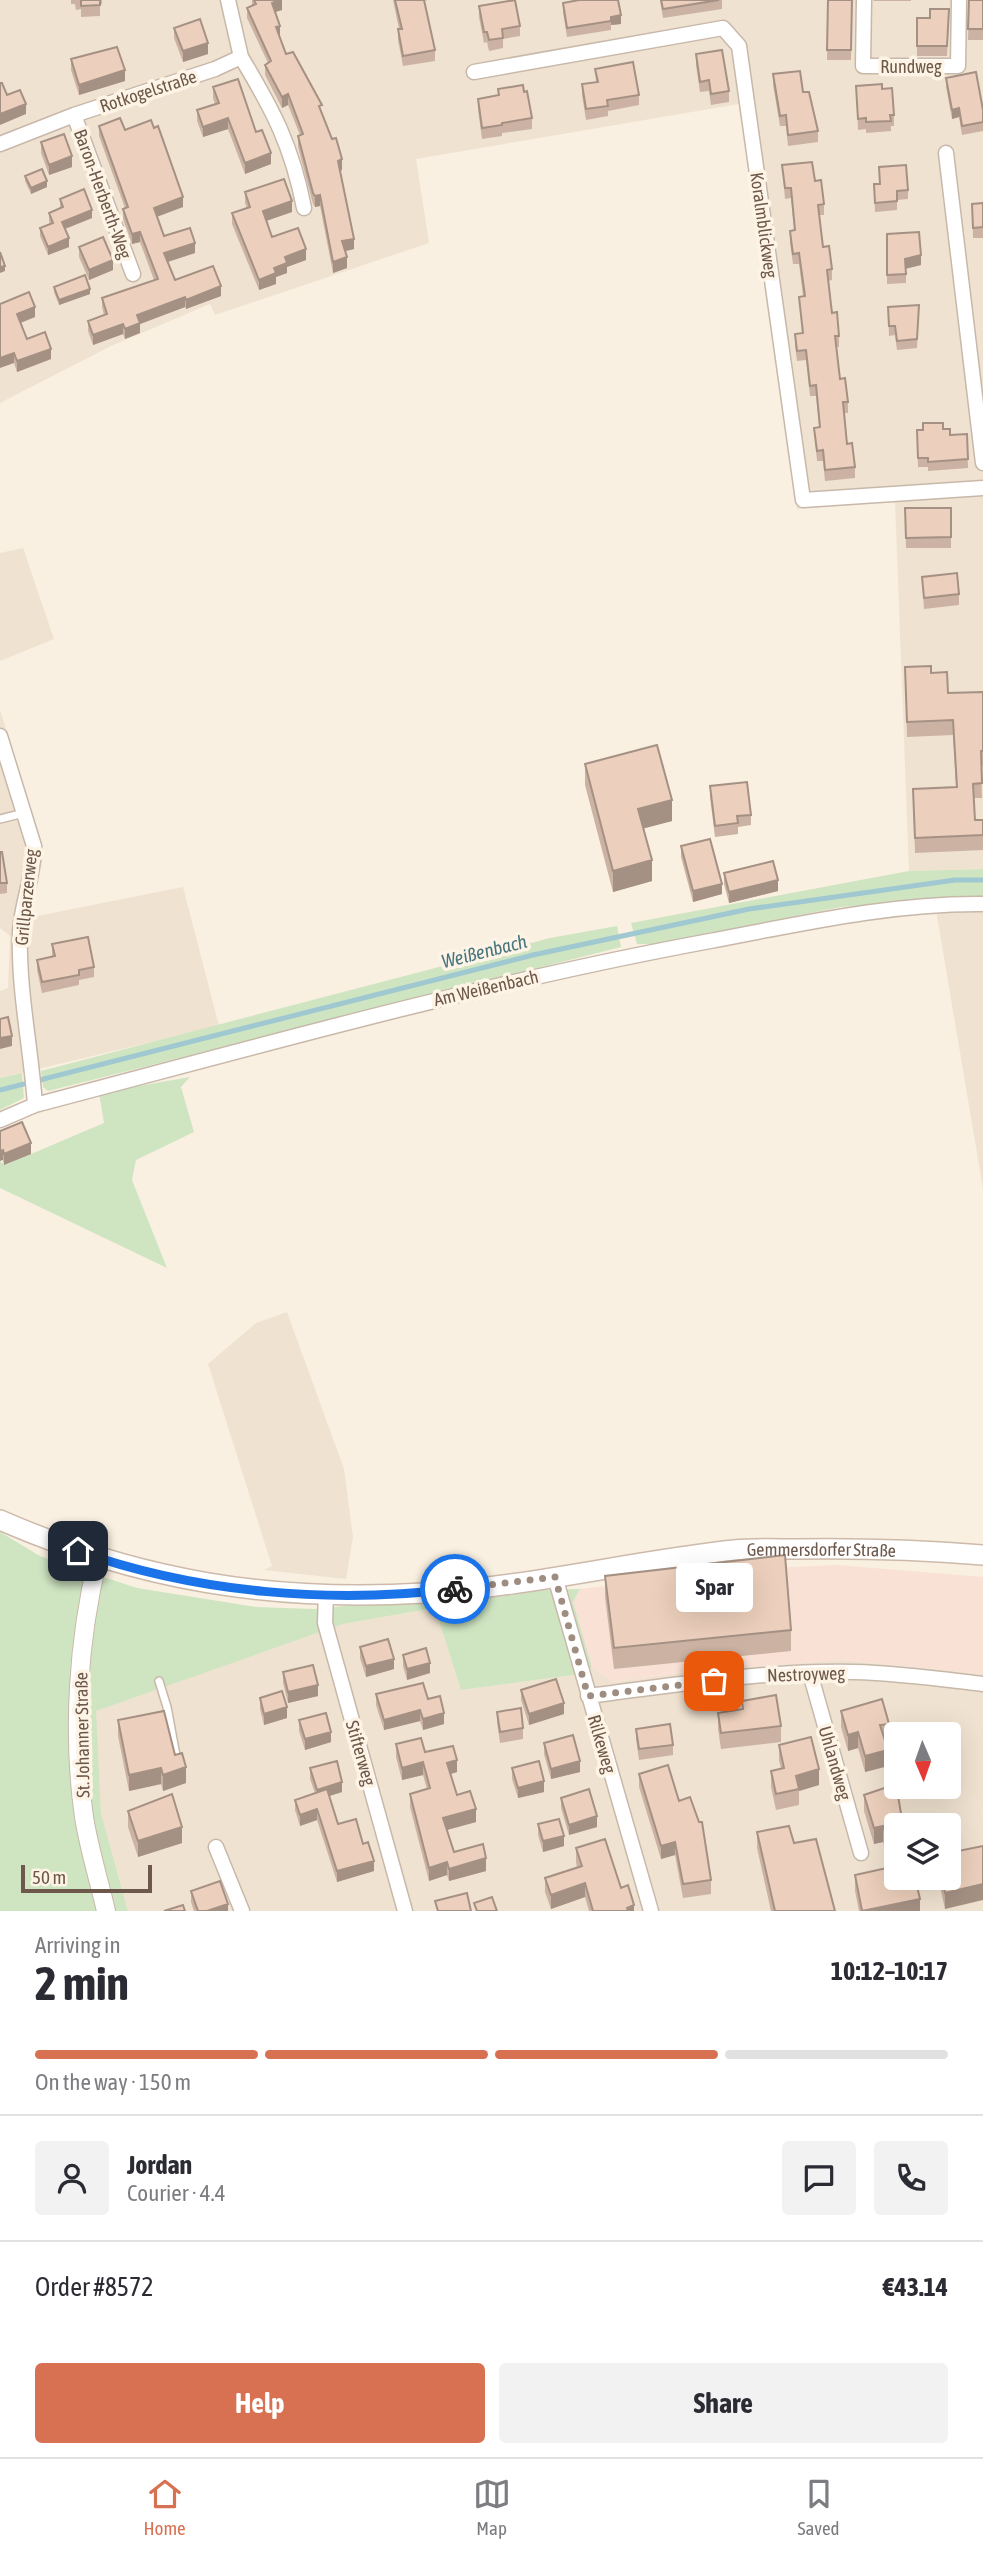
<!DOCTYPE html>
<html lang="en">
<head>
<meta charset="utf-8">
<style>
	:root { --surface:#fff; --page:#f2f2f3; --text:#2b2b33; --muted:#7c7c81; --line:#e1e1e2; --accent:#d87152 }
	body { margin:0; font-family:"Asap Condensed",sans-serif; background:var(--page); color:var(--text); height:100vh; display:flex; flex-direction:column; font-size:26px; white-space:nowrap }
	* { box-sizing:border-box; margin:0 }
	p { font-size:23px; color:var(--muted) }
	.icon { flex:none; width:38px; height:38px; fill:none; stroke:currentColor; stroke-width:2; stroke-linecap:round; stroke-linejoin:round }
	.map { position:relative; height:1911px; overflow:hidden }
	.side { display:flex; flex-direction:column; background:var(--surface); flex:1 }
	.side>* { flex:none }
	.needle { width:46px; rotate:178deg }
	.buttons { position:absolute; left:884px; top:1722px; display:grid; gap:14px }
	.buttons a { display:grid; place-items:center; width:77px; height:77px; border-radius:7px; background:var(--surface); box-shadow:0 7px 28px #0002; font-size:35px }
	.scale { position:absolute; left:21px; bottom:18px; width:131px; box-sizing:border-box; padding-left:7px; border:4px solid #6d584b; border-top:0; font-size:19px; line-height:24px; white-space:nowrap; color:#6d584b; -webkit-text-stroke:5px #fdf4e6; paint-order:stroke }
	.pin { position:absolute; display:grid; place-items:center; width:60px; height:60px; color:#fff; margin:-30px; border-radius:14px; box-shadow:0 4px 10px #0006 }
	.courier { position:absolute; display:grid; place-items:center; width:70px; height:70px; margin:-35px; border:5px solid #1a73e8; border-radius:50%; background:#fff; color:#222; box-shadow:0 2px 9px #0007 }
	.bubble { position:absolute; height:49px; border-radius:7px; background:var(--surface); box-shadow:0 7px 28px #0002; font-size:23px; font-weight:700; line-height:49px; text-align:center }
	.overview em { font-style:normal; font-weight:700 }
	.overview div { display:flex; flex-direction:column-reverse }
	.overview { display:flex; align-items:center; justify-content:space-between; height:119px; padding:0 35px }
	h1 { font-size:46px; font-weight:700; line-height:52px }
	.bar { display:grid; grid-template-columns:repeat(4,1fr); gap:10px 7px; align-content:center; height:84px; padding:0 35px }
	.bar i { height:9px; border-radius:5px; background:var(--line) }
	.bar .active { background:var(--accent) }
	.bar p { grid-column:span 4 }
	.line { display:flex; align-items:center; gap:18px; padding:0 35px; border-top:2px solid var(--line) }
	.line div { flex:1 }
	.round { display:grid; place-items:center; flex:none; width:74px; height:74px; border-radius:7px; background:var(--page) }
	.button { display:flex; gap:14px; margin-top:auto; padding:14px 35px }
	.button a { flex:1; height:80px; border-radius:7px; background:var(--accent); color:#fff; font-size:28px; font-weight:700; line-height:80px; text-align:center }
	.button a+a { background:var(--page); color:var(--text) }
	.tabs { display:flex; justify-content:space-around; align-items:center; height:98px; border-top:2px solid var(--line); background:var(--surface); font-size:19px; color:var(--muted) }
	.tabs a { display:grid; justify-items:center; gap:4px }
	.tabs .active { color:var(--accent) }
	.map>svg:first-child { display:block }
</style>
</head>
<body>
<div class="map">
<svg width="983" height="1911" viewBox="0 0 983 1911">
	<rect width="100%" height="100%" fill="#f9f0e1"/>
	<path fill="#f0e2d0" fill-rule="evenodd" d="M0 0H983V869L909 871 895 501 797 509 739 104 416 159 429 243 215 315 210 304 111 346 0 403Z
		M23 548 54 639 0 661V553Z
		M0 710 44 851 32 917 183 887 219 1026 0 1078V991L8 988 10 936 0 928Z
		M936 910 983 911V1189Z
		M287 1312 344 1469 353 1537 346 1579 264 1570 272 1566 208 1364 256 1323Z
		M436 1608 461 1690 573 1675 592 1667 613 1682 693 1671 843 1660 983 1674V1911H128L101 1813 95 1711 343 1624ZM896 1734H948V1787H896ZM896 1825H948V1878H896Z"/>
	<path fill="#f9e1d6" d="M837 1565 983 1577V1674L843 1660 693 1671 613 1682 592 1667 573 1602 580 1589 769 1568Z"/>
	<path fill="#cfe5c2" d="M983 869V896L841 907 654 944H637L631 923 909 871Z
		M617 926 621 947 48 1091 43 1087 41 1071 550 938Z
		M22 1073 24 1098 0 1110V1078Z
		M190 1077 181 1087 194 1132 136 1160 132 1180 167 1268 0 1188V1161L5 1165 104 1123 99 1093Z
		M0 1532 40 1556 137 1588 256 1607 314 1609 497 1591 580 1589 573 1602 592 1667 573 1675 461 1690 435 1608 343 1624 96 1711 101 1813 128 1911H0Z"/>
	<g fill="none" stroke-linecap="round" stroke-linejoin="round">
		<path stroke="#a0c8d1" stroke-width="5" d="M0 1090 533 955 749 909 955 880H983"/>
		<defs>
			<path id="service" d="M0 819 24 813
				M159 1681 167 1707 177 1761"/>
			<path id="minor" d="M864 0 863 66H958L959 0
				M241 57C273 110 292 146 304 208
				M474 72 723 28 739 46 803 500 983 488
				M74 115 133 274
				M0 144 74 115 215 69 241 57 228 0
				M946 153 983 463
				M0 736 34 846C34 875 22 902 20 931 18 990 31 1047 35 1105
				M0 1120 35 1105C259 1046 482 983 710 941 800 924 891 903 983 904
				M555 1577 651 1911
				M326 1593 325 1623 405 1911
				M810 1673 861 1853
				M588 1696C677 1685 766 1670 855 1672 897 1673 941 1679 983 1684
				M216 1847 242 1911"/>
			<path id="tertiary" d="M98 1558C78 1640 72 1733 84 1817 89 1849 99 1880 106 1911"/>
			<g id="secondary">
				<path id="s1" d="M0 1520C140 1581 272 1602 424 1593 528 1587 631 1561 734 1550 755 1548 777 1549 798 1549 860 1548 921 1550 983 1555"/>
			</g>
		</defs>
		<use href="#service" stroke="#c8b8aa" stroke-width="10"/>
		<use href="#minor" stroke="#c8b8aa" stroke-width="17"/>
		<use href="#tertiary" stroke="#c8b8aa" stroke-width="20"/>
		<use href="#secondary" stroke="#cdbaaa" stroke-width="22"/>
		<use href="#service" stroke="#fff" stroke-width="7"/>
		<use href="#minor" stroke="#fff" stroke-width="14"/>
		<use href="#tertiary" stroke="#fff" stroke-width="18"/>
		<use href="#secondary" stroke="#fff" stroke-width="19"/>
	</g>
	<path fill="#cbb2a2" d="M71 0H102V4H100V16L81 17V9L76 10 75 4H71Z
		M252 0H282V10L275 12 280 37 286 54 322 113 342 170 340 171 354 249 345 251 347 268 333 273 320 206 315 207 313 204 298 147V136L300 135 288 105 282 108 265 75V65L268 63 247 18V8L252 6Z
		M393 0H428L424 1 435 50V61L403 66 398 40V29H399Z
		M660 0H722V9L663 18Z
		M828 0 852 1 851 60H827Z
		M873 0H911V1H874Z
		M969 0H983V40H968Z
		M563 3 621 24 611 25V30L567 37 563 12Z
		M479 6 520 26V36L503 39V48L489 51 487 42 484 43 479 17Z
		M917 18 949 19 947 56H917Z
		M174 28 208 54 183 62 174 38Z
		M696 54 729 91V102L711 105 709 91 700 92 696 65Z
		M71 59 125 81 79 95 71 70Z
		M595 69 639 95V105L608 111V116L586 120 582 95V84L596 82Z
		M773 74 803 92 818 131V142L788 146 786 126H780L773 85Z
		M946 78 983 110V131L962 135 959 117 952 119 946 87Z
		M856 86 882 89 894 115V126H891V131L866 133V129L858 130Z
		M213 87 256 132 271 164 245 174 228 129 203 137 197 121V110L215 104 213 98Z
		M498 89 532 118V129L502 133V136L482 139 478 109V99L498 96Z
		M99 126 125 130 183 207 157 216 164 236 195 253 168 262 175 280 221 296 186 309 185 307 140 324V333L125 339 123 334 93 345 88 331V321L104 315 102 307V298L154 280 140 242 132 244 123 219V209L125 208 99 136Z
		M41 142 72 167 49 175 41 153Z
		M782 165 815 181 824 204V215H819L823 247 832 269V280L828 281 832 313 839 336V347H837L840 379 848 402V413H844L847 444 855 467V478L825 481 823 461H817L814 428 819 427 816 396H810L806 360 797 361 795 345V334L802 333 799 297 803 296 799 264H793L790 242V231L794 230 791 198 785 199Z
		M879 167 908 190V199L897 200V210L875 212 874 184H880Z
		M25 176 47 187 31 194 25 181Z
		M245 192 292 212 266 221 272 237 306 260 287 267V273L276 277V284L259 290 232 224V213L247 208 245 203Z
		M60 199 92 218 65 229 69 247 48 255 40 236V228L50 224 49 221V213L60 208Z
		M983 203V238H973L972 204Z
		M887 234 921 265 906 268V283L887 284Z
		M79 247 113 270 89 280 79 257Z
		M54 287 90 294 59 305 54 292Z
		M0 304 35 317 21 323 27 339 51 359 17 372 14 363Z
		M919 305 917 348 897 350 895 335 889 336 888 307Z
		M943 429 950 435 967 434 968 468 928 471V467H918L917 430Z
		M905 508H951V548H906Z
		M922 577 959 594V605L924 609Z
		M905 667 931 673 948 693 983 692V766H981L982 798H974L975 820H983V850L915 853 913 789 956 787 953 735 907 737Z
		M585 764 672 821 644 828 652 881 613 892 585 785Z
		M710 786 751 815V825L738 827V834L715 837 710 797Z
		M681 846 722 894 693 902 681 857Z
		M0 852 7 883V893L0 894Z
		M724 873 778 891 729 903 724 884Z
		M52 944 94 967V977L79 980V985L42 993 37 970V960L52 956Z
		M0 1131 31 1154 4 1165 3 1160Z
		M605 1576 791 1630V1651L614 1669 605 1597Z
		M360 1647 394 1669 366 1677 360 1658Z
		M403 1655 430 1673 407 1680 403 1666Z
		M283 1672 318 1696 288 1703 283 1683Z
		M521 1690 564 1714 529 1725 521 1700Z
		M376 1694 428 1699 444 1724 423 1730 420 1721 384 1730 376 1705Z
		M260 1698 287 1718 264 1725 260 1709Z
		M742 1701 781 1726V1742L721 1749 718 1729V1713L742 1709Z
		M841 1711 889 1724V1739L885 1740 888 1766 865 1772 858 1748 848 1751 841 1727Z
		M497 1712 523 1728V1739L500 1743 497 1722Z
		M118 1720 175 1755 186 1783 163 1791 161 1784 129 1791 118 1736Z
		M299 1720 331 1742 305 1750 299 1731Z
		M636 1729 673 1745V1755L639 1760 636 1739Z
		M544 1743 580 1772 551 1779 544 1754Z
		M396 1744 425 1752 457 1772 451 1774 457 1795 476 1822 447 1830 454 1852 486 1871 449 1881 447 1875 429 1881 410 1807V1794L427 1789 423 1775 402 1780 396 1757Z
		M779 1745 819 1785 799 1791V1805L776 1810 771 1787V1771L781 1769 779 1760Z
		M310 1768 342 1792 329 1796 338 1824 363 1844 374 1871 337 1882 317 1820 300 1826 295 1810V1800L315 1793 310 1779Z
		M512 1768 544 1792 518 1798 512 1779Z
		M639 1774 679 1801 711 1880V1894L683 1898 675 1855 661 1859 639 1787Z
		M864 1795 896 1825V1857L889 1859 883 1842 874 1844 864 1811Z
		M561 1798 597 1827 569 1835 561 1808Z
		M128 1811 182 1843 138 1857 128 1827Z
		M538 1824 564 1846 543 1852 538 1835Z
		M757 1832 794 1843 835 1911H771L757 1848Z
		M576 1848 621 1888 634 1911H589L585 1897 551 1909 545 1892V1878L577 1868 576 1862Z
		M855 1875 920 1911H859L855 1891Z
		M938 1878H948L945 1909Z
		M191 1891 228 1911H194L191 1902Z"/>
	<path fill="#a59184" d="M279 0H282V10L272 13V3Z
		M621 15V24L611 25V17Z
		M280 26V37L276 38V27Z
		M208 43V54L183 62V51Z
		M125 70V81L79 95V85Z
		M288 94V105L282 108V97Z
		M26 104V114L0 125V114Z
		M959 108V117L952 119V110Z
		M228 118V129L203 137V127Z
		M271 153V164L245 174V163Z
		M72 156V167L49 175V165Z
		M342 159V170L338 172V161Z
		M47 181V187L31 194V188Z
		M320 195V206L315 207V196Z
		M183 197V207L154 218V208Z
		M292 201V212L263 222V211Z
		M92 210V218L62 230V222Z
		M140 232V242L132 244V234Z
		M69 238V247L48 255V247Z
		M354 239V249L342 252V241Z
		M195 243V253L164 263V253Z
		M306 249V260L287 267V273L276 277V284L259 290V280L285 257Z
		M921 255V265L905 269V259Z
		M347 257V268L333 273V262Z
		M113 260V270L89 280V270Z
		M5 266V271L0 273V267Z
		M221 286V296L186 309V300Z
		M90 289V294L59 305V300Z
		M185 297V307L140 324V333L125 339V329L137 315Z
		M35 307V317L17 324V314Z
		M123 324V334L93 345V335Z
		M51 349V359L17 372V361Z
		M14 353V363L0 368V358Z
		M672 800V821L638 830V809Z
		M652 860V881L613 892V871Z
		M778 880V891L729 903V892Z
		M722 884V894L693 902V891Z
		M12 1036V1046L0 1049V1038Z
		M31 1143V1154L4 1165V1154Z
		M3 1150V1160L0 1161V1151Z
		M394 1659V1669L366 1677V1666Z
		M430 1663V1673L407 1680V1669Z
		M318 1685V1696L288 1703V1692Z
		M564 1703V1714L529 1725V1714Z
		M287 1707V1718L264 1725V1714Z
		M420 1710V1721L384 1730V1720Z
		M444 1713V1724L423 1730V1719Z
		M331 1732V1742L305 1750V1739Z
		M858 1732V1748L848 1751V1735Z
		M888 1750V1766L865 1772V1756Z
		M457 1760V1772L447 1775V1763Z
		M580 1761V1772L551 1779V1769Z
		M423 1762V1775L402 1780V1768Z
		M186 1767V1783L163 1791V1775Z
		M161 1768V1784L129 1791V1775Z
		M819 1769V1785L799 1791 796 1776Z
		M544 1781V1792L518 1798V1788Z
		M342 1782V1792L317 1800V1790Z
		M317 1809V1820L300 1826V1815Z
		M476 1809V1822L443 1831V1818Z
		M597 1816V1827L569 1835V1825Z
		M883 1826V1842L874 1844V1828Z
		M182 1827V1843L138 1857V1841Z
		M564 1836V1846L543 1852V1841Z
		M896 1841V1857L889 1859V1843Z
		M675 1842V1855L661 1859V1846Z
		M486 1858V1871L449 1881V1869Z
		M374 1861V1871L337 1882V1871Z
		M447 1862V1875L429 1881V1868Z
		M585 1883V1897L551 1909V1895Z
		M983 1884V1900L945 1909V1893Z
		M920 1899V1911H865Z
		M228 1904V1911H207Z
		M634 1905V1911H627V1908Z"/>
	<path fill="#eccfbc" stroke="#a59184" stroke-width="2" d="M81 0H100V5L81 6Z
		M254 0H279L272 3 280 26 276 27 286 54 293 52 322 105 319 106 332 139 336 138 342 159 338 161 354 239 342 241 347 257 333 262 320 195 315 196 313 193 298 136 303 134 288 94 282 97 265 65 271 61 247 8 256 4Z
		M395 0H424L435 50 403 56 398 29H402Z
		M515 0 520 26 502 29 503 38 489 40 487 32H484L479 6Z
		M579 0H618L621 15 611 17V21L567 28 563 3Z
		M661 0H719L663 9Z
		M828 0H852L851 50H827Z
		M969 0H983V29H968Z
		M930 9H949L947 46H917V18H930Z
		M200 19 208 43 183 51 174 28Z
		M117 47 125 70 79 85 71 59Z
		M722 50 729 91 711 94 709 80 700 82 696 54Z
		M633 62 639 95 607 100 608 106 586 109 582 84 598 82 595 69Z
		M800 71 803 92H809L818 131 788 135 786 115 780 116 773 74Z
		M976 72 983 110V122L962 126 959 108 952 110 946 78Z
		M238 79 256 132 262 130 271 153 245 163 228 118 203 127 197 110 219 103 213 87Z
		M0 83H2L7 95 20 90 26 104 0 114Z
		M882 84V89L892 88 894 115H890L891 121 866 122V118L858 119 856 86Z
		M523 85 524 92 527 91 532 118 502 123V125L482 128 478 99 499 95 498 89Z
		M120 118 125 130 151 120 154 128 158 126 183 197 154 208 164 236 190 228 195 243 164 253 175 280 213 266 221 286 186 300 185 297 137 315 140 323 125 329 123 324 93 335 88 321 107 314 102 298 158 279 140 232 132 234 123 209 128 207 99 126Z
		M64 134 72 156 49 165 41 142Z
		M812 162 815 181 821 180 824 204 818 205 823 247 829 246 832 269 827 270 832 313 837 312 839 336H835L840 379 845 378 848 402H843L847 444 852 443 855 467 825 470 823 450 817 451 814 428 820 427 816 385 810 386 806 350 797 351 795 334 803 333 799 297 805 296 799 253 793 254 792 247 790 231 795 230 791 188H785L782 165Z
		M906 165 908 190 897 191V201L875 203 874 184H880L879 167Z
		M42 169 47 181 31 188 25 176Z
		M284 179 292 201 263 211 272 237 298 228 306 249 285 257 287 263 274 268 276 273 259 280 232 213 250 207 245 192Z
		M84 189 92 210 62 222 69 238 48 247 40 228 53 223 49 213 63 207 60 199Z
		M983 203V227L973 228 972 204Z
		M919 232 921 255 905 259 906 274 887 275V234Z
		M103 237 113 260 89 270 79 247Z
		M0 252 5 266 0 267Z
		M85 275 90 289 59 300 54 287Z
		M29 292 35 307 17 314 27 339 45 332 51 349 17 361 14 353 0 358V304Z
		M919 305 917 339 897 341 895 326H889L888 307Z
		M923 423H943V429H950V435L967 434 968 459 928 462V458H918L917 430H923Z
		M905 508H951V537L906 538Z
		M957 573 959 594 924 598 922 577Z
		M931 666V673L947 672 948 693 983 692V751H981L982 783 973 784 975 820H983V835L915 838 913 789 957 787 953 720 907 722 905 667Z
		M657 745 672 800 638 809 652 860 613 871 585 764Z
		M747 782 751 815 737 816 738 823 715 826 710 786Z
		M710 839 722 884 693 891 681 846Z
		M0 852H2L7 883H0Z
		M773 861 778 880 729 892 724 873Z
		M88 937 94 967 79 970V975L42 982 37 960 55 956 52 944Z
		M8 1017 12 1036 0 1038V1019Z
		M22 1122 31 1143 4 1154 3 1150 0 1151V1131Z
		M785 1555 791 1630 614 1648 605 1576Z
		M388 1639 394 1659 366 1666 360 1647Z
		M426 1648 430 1663 407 1669 403 1655Z
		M313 1665 318 1685 288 1692 283 1672Z
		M556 1679 564 1703 529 1714 521 1690Z
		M423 1683 428 1699 440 1696 444 1713 423 1719 420 1710 384 1720 376 1694Z
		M282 1691 287 1707 264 1714 260 1698Z
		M776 1695 781 1726 721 1733 718 1713 743 1709 742 1701Z
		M882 1699 889 1724 880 1725 888 1750 865 1756 858 1732 848 1735 841 1711Z
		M521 1708 523 1728 500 1732 497 1712Z
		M164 1711 175 1755 182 1753 186 1767 163 1775 161 1768 129 1775 118 1720Z
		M326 1713 331 1732 305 1739 299 1720Z
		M670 1724 673 1745 639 1749 636 1729Z
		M573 1735 580 1761 551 1769 544 1743Z
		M811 1737 819 1769 796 1776 799 1789 776 1794 771 1771 784 1768 779 1745Z
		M421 1738 425 1752 453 1746 457 1760 447 1763 457 1795 470 1791 476 1809 443 1818 454 1852 483 1844 486 1858 449 1869 447 1862 429 1868 410 1794 430 1788 423 1762 402 1768 396 1744Z
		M337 1761 342 1782 317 1790 310 1768Z
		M539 1761 544 1781 518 1788 512 1768Z
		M668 1765 679 1801 690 1797 699 1822H702L711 1880 683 1884 675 1842 661 1846 639 1774Z
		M896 1784 903 1825H896V1841L889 1843 883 1826 874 1828 864 1795Z
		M327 1789 338 1824 356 1819 363 1844 368 1842 374 1861 337 1871 317 1809 300 1815 295 1800Z
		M589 1789 597 1816 569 1825 561 1798Z
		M172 1794 182 1827 138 1841 128 1811Z
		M559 1819 564 1836 543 1841 538 1824Z
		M789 1826 794 1843 816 1839 835 1911H775L757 1832Z
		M605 1839 621 1888 628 1885 634 1905 627 1908 628 1911H593L585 1883 551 1895 545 1878 582 1866 576 1848Z
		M983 1846V1884L945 1893 942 1878H948V1853Z
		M896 1866V1878H915L920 1899 862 1911 855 1875Z
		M220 1881 228 1904 207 1911H198L191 1891Z
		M467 1893 471 1911H438L435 1901Z
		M492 1897 497 1911H477L474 1903Z
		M183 1905 185 1911H164Z"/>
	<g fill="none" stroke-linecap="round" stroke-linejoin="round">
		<path stroke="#9e8d80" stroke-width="7" stroke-dasharray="0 12.6" d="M455 1589 555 1577 588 1696 714 1681"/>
		<path stroke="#1a73e8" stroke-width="9" d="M78 1551C196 1593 330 1604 455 1589"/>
	</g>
	<g text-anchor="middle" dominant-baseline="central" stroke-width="7" stroke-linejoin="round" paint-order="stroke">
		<g font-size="18" fill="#6d584b" stroke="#fdf4e6">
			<text x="911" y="66">Rundweg</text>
			<text transform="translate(148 91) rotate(-18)">Rotkogelstraße</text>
			<text transform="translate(103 194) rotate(70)">Baron-Herberth-Weg</text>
			<text transform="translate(764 225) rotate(82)">Koralmblickweg</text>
			<text transform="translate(26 897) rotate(-84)">Grillparzerweg</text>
			<text transform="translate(486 988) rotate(-13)">Am Weißenbach</text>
			<text stroke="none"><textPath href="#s1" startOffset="835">Gemmersdorfer Straße</textPath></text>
			<text transform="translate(806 1674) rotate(-2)">Nestroyweg</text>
			<text transform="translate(82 1735) rotate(-91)">St. Johanner Straße</text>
			<text transform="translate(602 1744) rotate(74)">Rilkeweg</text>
			<text transform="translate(361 1753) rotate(74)">Stifterweg</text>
			<text transform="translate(835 1763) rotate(74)">Uhlandweg</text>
		</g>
		<g font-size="19" font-style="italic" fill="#47757f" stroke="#fdf4e6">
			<text transform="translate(484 951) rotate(-14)">Weißenbach</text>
		</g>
	</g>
</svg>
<div class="buttons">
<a><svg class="needle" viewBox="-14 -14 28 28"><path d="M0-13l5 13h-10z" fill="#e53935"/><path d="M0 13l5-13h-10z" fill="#7c7c81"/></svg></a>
<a><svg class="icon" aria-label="layers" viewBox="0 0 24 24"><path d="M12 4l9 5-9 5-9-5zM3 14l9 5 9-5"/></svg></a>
</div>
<div class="scale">50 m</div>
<div class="pin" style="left:714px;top:1681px;background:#ea580c"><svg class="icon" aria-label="bag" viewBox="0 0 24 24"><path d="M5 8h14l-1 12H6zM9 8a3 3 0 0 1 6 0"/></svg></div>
<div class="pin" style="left:78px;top:1551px;background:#1f2937"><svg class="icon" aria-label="home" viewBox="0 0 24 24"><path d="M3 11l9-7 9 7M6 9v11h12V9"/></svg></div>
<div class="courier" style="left:455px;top:1589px"><svg class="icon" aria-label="bike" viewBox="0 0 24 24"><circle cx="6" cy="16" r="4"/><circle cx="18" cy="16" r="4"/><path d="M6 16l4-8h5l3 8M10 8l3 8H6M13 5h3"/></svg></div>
<div class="bubble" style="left:676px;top:1563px;width:77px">Spar</div>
</div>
<section class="side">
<div class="overview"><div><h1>2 min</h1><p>Arriving in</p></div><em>10:12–10:17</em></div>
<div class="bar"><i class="active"></i><i class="active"></i><i class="active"></i><i></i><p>On the way · 150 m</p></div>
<div class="line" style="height:126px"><a class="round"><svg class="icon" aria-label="person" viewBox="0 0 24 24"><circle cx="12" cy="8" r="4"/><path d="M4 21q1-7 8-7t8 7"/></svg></a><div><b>Jordan</b><p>Courier · 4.4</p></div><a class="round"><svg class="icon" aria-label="chat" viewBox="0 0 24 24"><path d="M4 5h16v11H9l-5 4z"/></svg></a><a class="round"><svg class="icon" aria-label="phone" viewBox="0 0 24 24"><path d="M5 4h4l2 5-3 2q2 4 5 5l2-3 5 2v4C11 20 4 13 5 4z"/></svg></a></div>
<div class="line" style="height:91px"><div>Order #8572</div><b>€43.14</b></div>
<div class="button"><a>Help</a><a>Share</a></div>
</section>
<nav class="tabs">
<a class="active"><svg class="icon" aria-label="home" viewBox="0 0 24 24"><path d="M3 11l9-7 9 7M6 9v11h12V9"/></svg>Home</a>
<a><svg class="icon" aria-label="map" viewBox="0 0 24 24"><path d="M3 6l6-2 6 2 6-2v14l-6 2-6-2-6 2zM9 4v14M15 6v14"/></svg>Map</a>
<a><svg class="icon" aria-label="saved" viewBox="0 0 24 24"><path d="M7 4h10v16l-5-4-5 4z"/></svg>Saved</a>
</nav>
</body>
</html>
